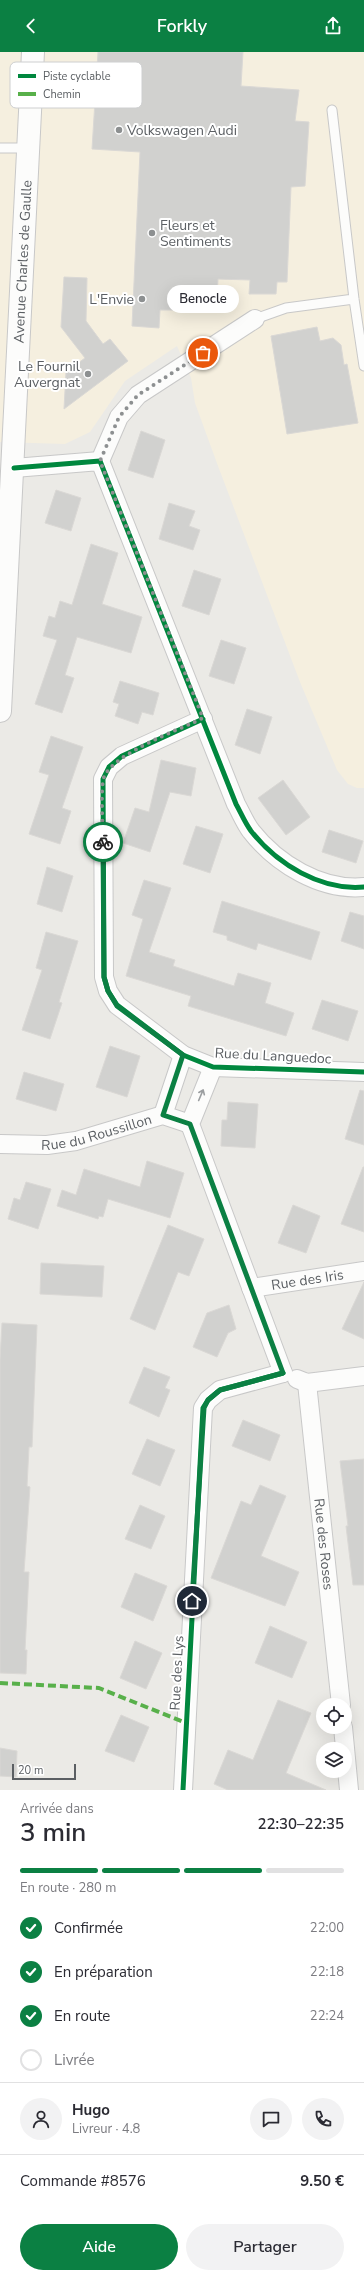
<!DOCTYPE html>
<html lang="fr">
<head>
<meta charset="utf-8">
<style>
	:root { --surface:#fff; --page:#f2f2f3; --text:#2b2b33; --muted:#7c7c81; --line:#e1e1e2; --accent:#0b8043 }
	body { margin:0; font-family:"Nunito Sans",sans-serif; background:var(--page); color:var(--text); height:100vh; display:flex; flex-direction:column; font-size:15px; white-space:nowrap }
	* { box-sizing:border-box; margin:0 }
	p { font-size:13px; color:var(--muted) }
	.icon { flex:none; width:22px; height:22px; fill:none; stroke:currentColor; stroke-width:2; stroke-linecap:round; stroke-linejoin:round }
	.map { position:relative; height:1738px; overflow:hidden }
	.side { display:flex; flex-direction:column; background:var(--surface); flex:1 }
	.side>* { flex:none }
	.controls { position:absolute; left:316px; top:1646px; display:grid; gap:8px }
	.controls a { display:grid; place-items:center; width:36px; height:36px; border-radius:50%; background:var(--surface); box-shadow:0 4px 16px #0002; font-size:20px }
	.scale { position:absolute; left:12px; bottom:10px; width:64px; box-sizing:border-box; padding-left:4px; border:2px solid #5b5f63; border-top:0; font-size:11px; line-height:14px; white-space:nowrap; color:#5b5f63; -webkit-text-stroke:3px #fff; paint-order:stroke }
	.pin { position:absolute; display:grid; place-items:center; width:34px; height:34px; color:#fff; margin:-17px; border:2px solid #fff; border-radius:50%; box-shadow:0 1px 4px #0007 }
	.courier { position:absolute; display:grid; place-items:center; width:40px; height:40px; margin:-20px; border:3px solid #0b8043; border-radius:50%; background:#fff; color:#222; box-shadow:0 1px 5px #0007 }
	.bubble { position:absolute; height:28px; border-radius:14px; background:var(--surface); box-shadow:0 4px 16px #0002; font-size:13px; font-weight:600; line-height:28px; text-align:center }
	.overview em { font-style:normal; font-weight:600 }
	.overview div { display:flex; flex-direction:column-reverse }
	.overview { display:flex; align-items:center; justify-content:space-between; height:68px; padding:0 20px }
	h1 { font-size:26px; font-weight:600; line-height:30px }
	.bar { display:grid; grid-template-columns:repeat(4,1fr); gap:6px 4px; align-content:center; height:48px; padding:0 20px }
	.bar i { height:5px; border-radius:3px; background:var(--line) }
	.bar .selected { background:var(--accent) }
	.bar p { grid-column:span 4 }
	.line { display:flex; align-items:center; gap:10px; padding:0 20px; border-top:1px solid var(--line) }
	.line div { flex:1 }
	.round { display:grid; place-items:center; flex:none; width:42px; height:42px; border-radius:21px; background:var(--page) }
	ol { padding:0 20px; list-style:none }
	li { display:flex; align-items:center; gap:12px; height:44px }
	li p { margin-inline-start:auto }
	li .icon { padding:4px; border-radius:50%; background:var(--accent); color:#fff; stroke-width:4 }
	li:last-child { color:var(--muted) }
	li i { width:22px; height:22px; border:2px solid var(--line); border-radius:50% }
	.button { display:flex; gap:8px; margin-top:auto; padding:8px 20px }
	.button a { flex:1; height:46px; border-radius:24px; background:var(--accent); color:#fff; font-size:16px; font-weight:600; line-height:46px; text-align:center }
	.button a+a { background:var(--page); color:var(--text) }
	header { display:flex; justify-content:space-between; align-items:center; height:52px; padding:0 20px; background:var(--accent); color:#fff; font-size:18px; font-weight:600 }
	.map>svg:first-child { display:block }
</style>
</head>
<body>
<header><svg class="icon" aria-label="back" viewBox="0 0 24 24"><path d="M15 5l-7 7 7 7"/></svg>Forkly<svg class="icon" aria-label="share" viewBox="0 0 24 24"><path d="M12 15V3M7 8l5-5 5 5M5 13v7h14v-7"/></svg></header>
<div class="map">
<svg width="364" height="1738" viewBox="0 0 364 1738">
	<rect width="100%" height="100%" fill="#ebeae6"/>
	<path fill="#f5efdf" d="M0 0H364V736H357L348 732 337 718 300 630 218 414 195 351 191 326 177 294 125 329 90 380 65 392 0 390Z"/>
	<path fill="#d1d1cf" stroke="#dad8d5" d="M98 0H243L241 34 299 38 295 69 309 70 305 134 291 135 287 230H277L276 242H249L250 228 218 227 217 244 174 241 173 258H160L159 276 132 274 140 100 92 97Z
		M64 225 87 226 86 269 103 292 110 287 128 309 64 357 66 320 85 306 61 275Z
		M317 275 320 289 333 286 341 293 344 313 347 312 358 371 287 382 271 284Z
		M141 379 165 388 153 426 128 418Z
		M56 438 81 446 71 479 45 471Z
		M169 451 195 459 189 474 200 478 193 498 159 487Z
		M91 492 118 501 102 552 142 565 131 601 77 585 65 623 74 626 62 661 35 652 57 588 43 584 49 564 55 566 60 549 72 553Z
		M194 518 221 527 209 563 182 554Z
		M221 588 246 596 234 632 209 624Z
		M120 629 159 641 153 663 142 660 138 672 115 664 119 652 113 650Z
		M247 657 272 665 260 702 235 693Z
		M51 684 83 695 62 756 71 759 60 792 29 782 49 723 39 720Z
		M161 708 196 716 191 744 170 740 150 800 123 791 135 756 149 760Z
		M283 728 310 765 286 783 258 746Z
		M196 774 223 782 210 821 183 812Z
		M329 778 363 789 356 811 322 800Z
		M47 815 73 824 62 860 37 852Z
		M144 828 171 836 149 900 175 908 173 914 234 934 238 921 271 931 265 951 294 961 286 984 188 954 191 944 126 924 143 867 132 863Z
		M222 849 320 880 311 908 258 891 256 898 227 888V884L213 880Z
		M350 860 364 864V897L341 889Z
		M46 880 78 889 59 950 62 951 50 987 22 978 42 918 36 916Z
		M322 948 358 959 348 989 312 977Z
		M110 994 140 1004 127 1045 96 1035Z
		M24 1020 64 1032 56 1059 16 1047Z
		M360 1038 364 1039V1093L345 1087Z
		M228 1050 258 1052 255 1096 221 1094 222 1068H227Z
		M147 1109 184 1121 170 1166 108 1147 103 1165 99 1164 98 1167 57 1154 62 1138 76 1143 84 1117 140 1135Z
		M363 1115H364V1180L341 1172Z
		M26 1130 51 1137 38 1177 8 1167 14 1146 20 1148Z
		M293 1153 320 1164 306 1201 278 1191Z
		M168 1173 204 1187 189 1224 178 1220 155 1278 130 1267Z
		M41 1211 104 1214 102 1245 40 1242Z
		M364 1230V1287L342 1277Z
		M229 1253 236 1277 228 1281 217 1305 193 1295 207 1261Z
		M2 1271 37 1273 32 1395H29L27 1434 30 1435 24 1520H29L25 1598H27L26 1622 0 1621V1307Z
		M144 1315 170 1325 165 1336 170 1338 159 1365 129 1351Z
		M243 1368 280 1383 270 1409 232 1394Z
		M147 1387 175 1398 160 1434 132 1422Z
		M364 1407V1533H353L346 1474H348L340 1409Z
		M260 1433 286 1444 261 1504 299 1520 285 1554 211 1526 241 1449 251 1453Z
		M140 1453 165 1464 151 1497 125 1487Z
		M135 1521 167 1534 153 1569 121 1555Z
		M270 1574 307 1590 292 1626 255 1611Z
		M135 1589 162 1601 146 1637 120 1626Z
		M278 1648 311 1661 286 1721 326 1738H228L214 1732 228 1698 253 1708Z
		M121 1663 149 1675 134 1710 105 1699Z
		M0 1696 17 1699 16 1725 0 1724Z"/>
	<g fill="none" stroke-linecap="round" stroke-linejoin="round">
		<defs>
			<path id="service" d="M332 58 354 247 364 314
				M0 96H28
				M255 267 286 256 354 247"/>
			<g id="minor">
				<path d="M100 409 119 365 138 343 255 267"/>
				<path d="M14 416 100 409 236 752C241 761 245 771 251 779 277 812 321 839 364 835"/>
				<path d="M203 667 122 704 109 715 103 727 104 925 108 939 117 953 183 1003 213 1015 364 1020"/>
				<path d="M213 1015 190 1072 283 1321"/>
				<path d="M163 1063 183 1003"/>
				<path id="s1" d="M0 1092 47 1093 76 1089 163 1063 190 1072"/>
				<path id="s2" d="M251 1236 364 1219"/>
				<path d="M297 1327 307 1331 364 1324"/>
				<path id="s3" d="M307 1331 341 1653"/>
				<path d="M343 1675 349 1738"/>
				<path d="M183 1738 203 1356 208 1348 220 1338 283 1321"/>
			</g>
			<g id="secondary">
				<path id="s4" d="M0 659 33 0"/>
			</g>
		</defs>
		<use href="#service" stroke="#c8c8c8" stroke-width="11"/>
		<use href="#minor" stroke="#c8c8c8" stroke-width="20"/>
		<use href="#secondary" stroke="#c8c8c8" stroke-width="24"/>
		<use href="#service" stroke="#fcfcfb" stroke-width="9"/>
		<use href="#minor" stroke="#fcfcfb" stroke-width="18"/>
		<use href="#secondary" stroke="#fcfcfb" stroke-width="22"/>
		<path stroke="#58b04a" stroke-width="4" stroke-dasharray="8 4" stroke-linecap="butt" d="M0 1631 99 1636 186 1671"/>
		<defs>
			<path id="cycleway" d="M14 416 100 409 236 752C241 761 245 771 251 779 277 812 321 839 364 835
				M203 667 122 704 109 715 103 727 104 925 108 939 117 953 183 1003 213 1015 364 1020
				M183 1738 203 1356 208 1348 220 1338 283 1321"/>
		</defs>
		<use href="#cycleway" stroke="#fff" stroke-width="8"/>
		<use href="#cycleway" stroke="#00873e" stroke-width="5"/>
	</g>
	<defs><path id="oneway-shaft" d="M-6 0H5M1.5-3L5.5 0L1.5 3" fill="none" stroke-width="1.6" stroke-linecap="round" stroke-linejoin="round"/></defs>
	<use stroke="#9b9ea0" href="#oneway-shaft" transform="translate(201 1043) rotate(-67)"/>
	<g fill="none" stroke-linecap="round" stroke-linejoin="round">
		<path stroke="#8d9091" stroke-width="4" stroke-dasharray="0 7.2" d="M103 790C103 776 100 736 104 725 114 701 179 678 203 666L100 409 119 365 138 343 203 301"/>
		<path stroke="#0b8043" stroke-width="5" d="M103 790 104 925 108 939 117 954 183 1003 163 1063 190 1072 283 1321 220 1338 208 1348 204 1356 192 1549"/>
	</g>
	<g fill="#8d9091" stroke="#fff" stroke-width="1.5">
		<circle cx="119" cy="78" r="4"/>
		<circle cx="152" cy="181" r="4"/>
		<circle cx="142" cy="247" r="4"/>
		<circle cx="88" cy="322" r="4"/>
	</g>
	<g text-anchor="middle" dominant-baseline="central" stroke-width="4" stroke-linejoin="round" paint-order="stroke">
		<g font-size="14" fill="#5b5f63" stroke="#fff" text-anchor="start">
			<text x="127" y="78">Volkswagen Audi</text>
			<text x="160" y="173">Fleurs et<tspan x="160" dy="16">Sentiments</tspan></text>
			<text x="134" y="247" text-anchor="end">L'Envie</text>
			<text x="80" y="314" text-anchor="end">Le Fournil<tspan x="80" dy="16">Auvergnat</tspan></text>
		</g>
		<g font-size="14" fill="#5b5f63" stroke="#fff">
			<text stroke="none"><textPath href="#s4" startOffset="450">Avenue Charles de Gaulle</textPath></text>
			<text transform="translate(273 1004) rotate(3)">Rue du Languedoc</text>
			<text stroke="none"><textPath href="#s1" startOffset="98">Rue du Roussillon</textPath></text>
			<text stroke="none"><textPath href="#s2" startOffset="57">Rue des Iris</textPath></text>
			<text stroke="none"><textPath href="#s3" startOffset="162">Rue des Roses</textPath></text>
			<text transform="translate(177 1621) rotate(-87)">Rue des Lys</text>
		</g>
	</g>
	<rect x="10" y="10" width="132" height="46" rx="6" fill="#fff" stroke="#cecfd0" stroke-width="1"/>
	<rect x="18" y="22" width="18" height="4" fill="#00873e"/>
	<rect x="18" y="40" width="18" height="4" fill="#58b04a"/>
	<g font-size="11" fill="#5b5f63">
		<text x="43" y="28">Piste cyclable</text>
		<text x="43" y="46">Chemin</text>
	</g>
</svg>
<div class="controls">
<a><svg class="icon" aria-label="locate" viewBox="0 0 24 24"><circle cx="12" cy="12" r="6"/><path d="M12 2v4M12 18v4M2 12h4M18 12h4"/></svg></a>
<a><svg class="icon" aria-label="layers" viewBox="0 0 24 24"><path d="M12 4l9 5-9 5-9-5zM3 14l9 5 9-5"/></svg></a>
</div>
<div class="scale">20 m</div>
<div class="pin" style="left:203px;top:301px;background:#ea580c"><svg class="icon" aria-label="bag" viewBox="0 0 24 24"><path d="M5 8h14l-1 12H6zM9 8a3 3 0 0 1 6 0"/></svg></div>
<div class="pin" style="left:192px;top:1549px;background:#1f2937"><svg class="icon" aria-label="home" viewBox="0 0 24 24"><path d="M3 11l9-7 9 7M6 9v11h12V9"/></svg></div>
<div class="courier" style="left:103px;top:790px"><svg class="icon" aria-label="bike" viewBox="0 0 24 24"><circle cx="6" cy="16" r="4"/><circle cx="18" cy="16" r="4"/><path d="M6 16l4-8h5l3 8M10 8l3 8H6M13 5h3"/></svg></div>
<div class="bubble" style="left:167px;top:233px;width:72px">Benocle</div>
</div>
<section class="side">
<div class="overview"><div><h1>3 min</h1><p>Arrivée dans</p></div><em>22:30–22:35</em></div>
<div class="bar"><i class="selected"></i><i class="selected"></i><i class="selected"></i><i></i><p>En route · 280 m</p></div>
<ol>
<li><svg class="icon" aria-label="check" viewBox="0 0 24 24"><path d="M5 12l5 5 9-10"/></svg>Confirmée<p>22:00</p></li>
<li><svg class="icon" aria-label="check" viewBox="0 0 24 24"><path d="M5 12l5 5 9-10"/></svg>En préparation<p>22:18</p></li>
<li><svg class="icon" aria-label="check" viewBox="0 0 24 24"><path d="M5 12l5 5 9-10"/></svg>En route<p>22:24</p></li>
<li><i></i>Livrée</li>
</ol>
<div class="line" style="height:72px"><a class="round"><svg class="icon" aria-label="person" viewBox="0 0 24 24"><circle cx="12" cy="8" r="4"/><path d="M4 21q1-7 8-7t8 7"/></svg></a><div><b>Hugo</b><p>Livreur · 4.8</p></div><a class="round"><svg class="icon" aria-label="chat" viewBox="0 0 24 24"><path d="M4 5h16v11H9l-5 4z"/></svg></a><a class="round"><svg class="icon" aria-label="phone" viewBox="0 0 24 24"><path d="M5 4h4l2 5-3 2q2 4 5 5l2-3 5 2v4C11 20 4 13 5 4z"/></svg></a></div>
<div class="line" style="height:52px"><div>Commande #8576</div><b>9.50 €</b></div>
<div class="button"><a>Aide</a><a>Partager</a></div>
</section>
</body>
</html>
